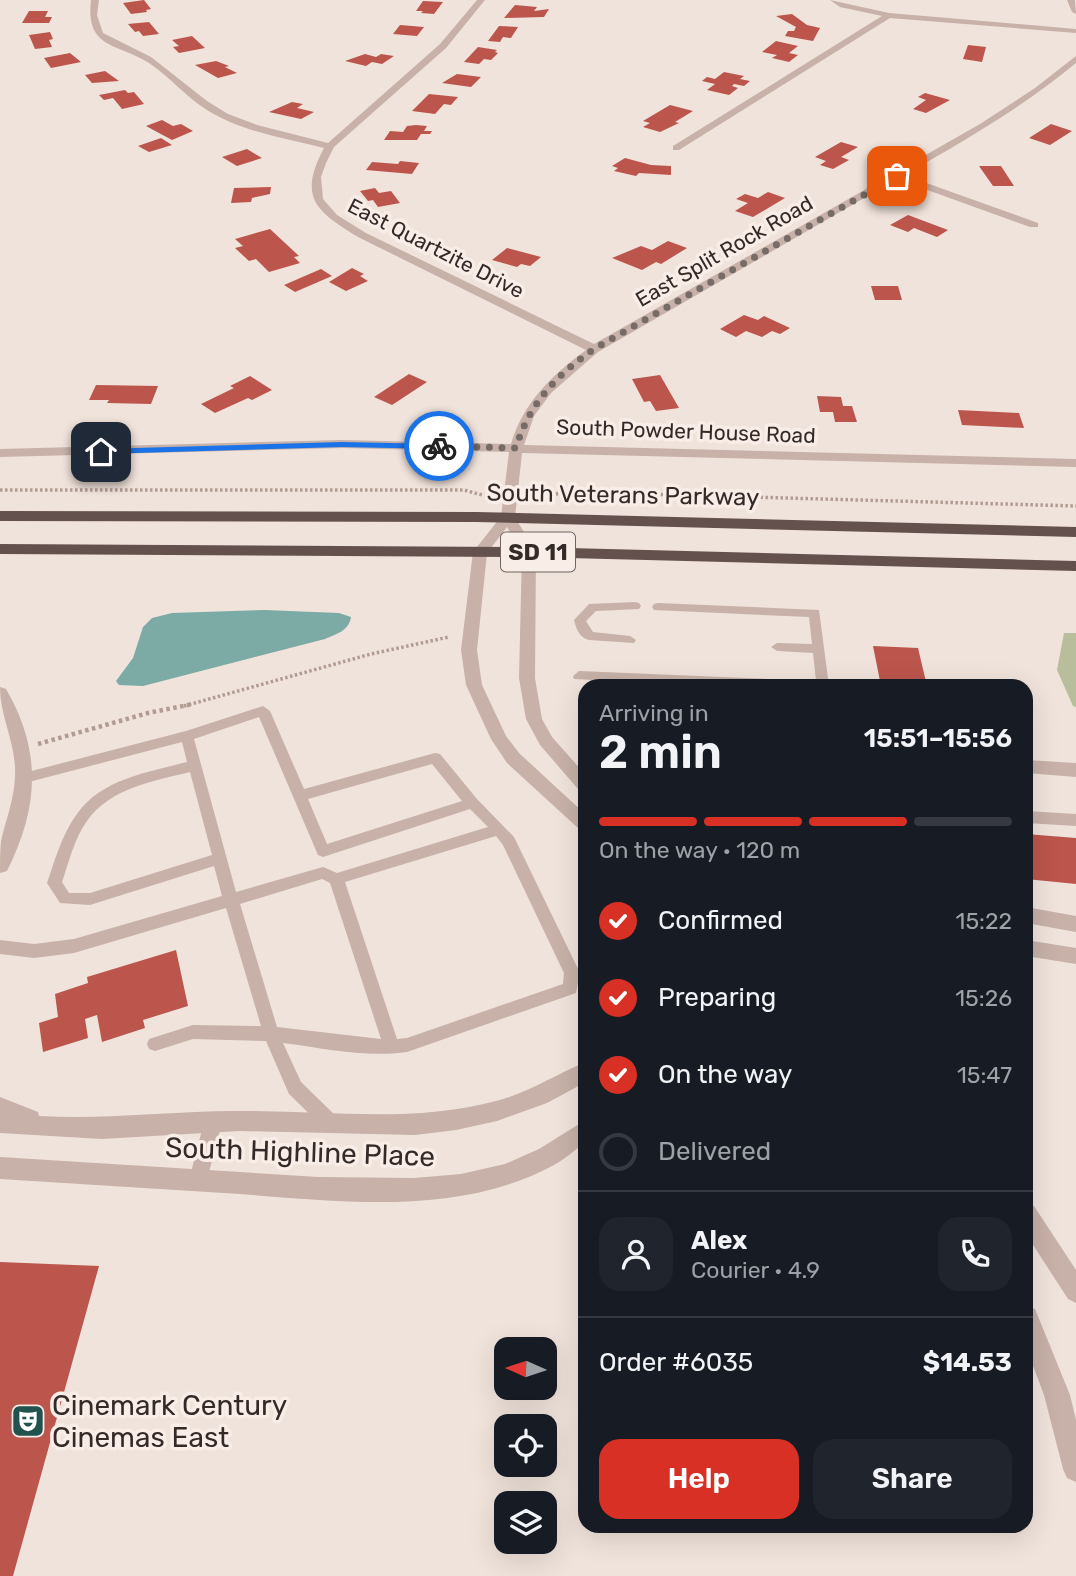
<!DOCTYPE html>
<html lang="en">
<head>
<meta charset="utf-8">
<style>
	:root { --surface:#171b24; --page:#20242c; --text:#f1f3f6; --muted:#9ea1a6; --line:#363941; --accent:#d93025 }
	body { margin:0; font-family:Rubik,sans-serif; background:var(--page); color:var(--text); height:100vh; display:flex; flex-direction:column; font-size:26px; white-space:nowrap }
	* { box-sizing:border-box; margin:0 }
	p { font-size:23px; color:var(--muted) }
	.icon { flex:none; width:38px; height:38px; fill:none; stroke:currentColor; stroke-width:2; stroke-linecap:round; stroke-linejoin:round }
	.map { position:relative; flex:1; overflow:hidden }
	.side { position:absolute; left:578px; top:679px; width:455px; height:854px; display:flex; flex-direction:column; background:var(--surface); border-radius:21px; box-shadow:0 7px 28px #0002 }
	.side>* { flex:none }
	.needle { width:46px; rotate:273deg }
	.fabs { position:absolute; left:494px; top:1337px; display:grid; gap:14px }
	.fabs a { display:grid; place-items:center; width:63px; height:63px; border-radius:14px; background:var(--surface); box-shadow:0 7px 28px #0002; font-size:35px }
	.pin { position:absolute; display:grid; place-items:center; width:60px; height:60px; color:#fff; margin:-30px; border-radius:14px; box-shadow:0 4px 10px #0006 }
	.courier { position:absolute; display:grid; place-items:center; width:70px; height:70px; margin:-35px; border:5px solid #1a73e8; border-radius:50%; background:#fff; color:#222; box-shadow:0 2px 9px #0007 }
	.head em { font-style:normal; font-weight:600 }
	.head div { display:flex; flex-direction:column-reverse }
	.head { display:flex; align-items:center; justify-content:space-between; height:119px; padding:0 21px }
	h1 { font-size:46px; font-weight:600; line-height:52px }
	.bar { display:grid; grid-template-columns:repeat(4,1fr); gap:10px 7px; align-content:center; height:84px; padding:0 21px }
	.bar i { height:9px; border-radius:5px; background:var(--line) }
	.bar .active { background:var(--accent) }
	.bar p { grid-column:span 4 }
	.line { display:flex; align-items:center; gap:18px; padding:0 21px; border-top:2px solid var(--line) }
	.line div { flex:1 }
	.round { display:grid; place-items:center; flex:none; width:74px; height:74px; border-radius:21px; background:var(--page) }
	ol { padding:0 21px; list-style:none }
	li { display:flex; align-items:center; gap:21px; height:77px }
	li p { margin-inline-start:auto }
	li .icon { padding:7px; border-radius:50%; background:var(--accent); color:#fff; stroke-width:4 }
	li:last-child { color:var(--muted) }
	li i { width:38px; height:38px; border:4px solid var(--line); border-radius:50% }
	.primary-button { display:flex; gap:14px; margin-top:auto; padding:14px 21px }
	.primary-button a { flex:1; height:80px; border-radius:21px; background:var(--accent); color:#fff; font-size:28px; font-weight:600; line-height:80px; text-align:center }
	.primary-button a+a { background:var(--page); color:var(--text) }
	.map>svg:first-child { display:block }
</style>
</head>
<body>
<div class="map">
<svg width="1076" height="1576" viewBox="0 0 1076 1576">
	<rect width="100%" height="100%" fill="#f0e3db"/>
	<path fill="#b8bd9c" d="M1064 633H1076V707L1073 706 1057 670Z"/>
	<path fill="#7caaa5" d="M265 610 339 613 351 617C349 631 336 634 325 639L143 686 119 685 116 681 133 658 143 627 152 618 172 613Z"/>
	<path fill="#bc554c" d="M144 0 151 9 146 10 147 12 131 14 123 3Z
		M423 1 443 2 434 14 421 13 423 11H416Z
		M515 5 537 7 534 11 549 9 544 17 504 18Z
		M29 11H48L45 17H52L49 23H22Z
		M792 14 807 25 820 28 813 41 785 36 788 31H794L796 27 776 16Z
		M149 22 159 34 143 36 139 31 135 32 128 24Z
		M400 25 424 27 417 36 393 34Z
		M499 26 518 27 511 38 503 37 500 42 488 41Z
		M50 32 53 39 49 40 52 47 35 49 29 35Z
		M192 36 205 48 179 53 173 47 179 46 172 40Z
		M776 41 798 46 789 53 798 55 789 62 772 58 777 55 762 52Z
		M968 45 986 47 982 62 963 59Z
		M478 47 497 50 495 52 498 53 491 60 484 59 479 64 464 62Z
		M70 53 81 62 51 68 44 58Z
		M365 54 376 57 381 54 394 56 382 64 372 62 366 66 345 61Z
		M216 61 229 66 225 67 237 73 218 78 195 65Z
		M105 71 119 81 92 83 85 75Z
		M724 72 744 76 740 79 750 81 744 86 734 84 732 86 738 88 729 95 707 90 715 84 702 81 707 77 715 79Z
		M457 74 481 77 471 87 442 83Z
		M125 90 128 93 134 92 144 104 122 109 113 98 104 100 99 95Z
		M925 93 950 100 926 113 913 109 926 100 918 97Z
		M429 94 458 97 451 105 444 104 435 114 412 111Z
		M292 102 303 104 297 108 314 112 301 119 269 112Z
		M670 105 693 111 675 122 679 123 660 132 643 127 650 123 643 121Z
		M162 120 173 126 181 124 193 131 172 140 146 126Z
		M1051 124 1072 131 1050 145 1029 138Z
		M416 125 427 126 424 131H432L430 134H421L417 140H384L390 131 403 132 407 126Z
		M161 138 172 145 149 152 138 146Z
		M841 142 858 147 841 157 849 160 833 169 820 165 826 161 815 157Z
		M247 149 262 158 237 166 222 157Z
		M625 158 651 165 671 166V175L639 173 636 176 614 171 618 168 612 166Z
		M400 161 419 163 412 174 366 170 372 162 398 164Z
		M979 166H1001L1014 186H993Z
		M271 187 270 194 252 198 251 202 231 203 234 188Z
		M375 188 379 193 391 191 400 203 378 207 373 200 368 201 360 191Z
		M768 192 785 198 753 217 735 211 748 203 736 199 745 194 758 198Z
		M908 215 948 230 937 237 914 228 908 232 890 225Z
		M270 229 299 256 294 257 300 263 269 272 256 259 249 261 235 248 243 246 235 239Z
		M668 241 687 248 661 264 656 262 642 270 612 258 641 246 652 250Z
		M507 248 541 257 530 266 521 264 517 267 492 260Z
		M352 268 364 274 360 276 368 281 346 291 329 282Z
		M321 269 332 276 295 292 284 285Z
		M871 286H898L902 300H875Z
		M744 315 758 320 764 316 790 328 780 334 772 331 762 337 746 331 736 337 720 329Z
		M409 374 427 382 392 405 374 397Z
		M660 375 679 408 656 411 650 401 644 402 632 379Z
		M250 376 272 390 252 400 248 398 215 413 201 404 234 388 230 386Z
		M96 385 158 386 151 404 107 403 109 400H89Z
		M817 396 841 397 843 406H852L857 422H835L833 412H820Z
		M958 410 1019 413 1024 428 962 425Z
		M873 646 918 648 927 686H881Z
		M1026 834 1076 838V884L1026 879Z
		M176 950 188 1006 143 1020 145 1028 102 1042 97 1015 85 1019 88 1038 43 1052 39 1023 58 1017 55 994 88 983 87 977Z
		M0 1262 99 1266 13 1576H0Z"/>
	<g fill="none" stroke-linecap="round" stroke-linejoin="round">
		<path stroke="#b29b92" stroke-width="3.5" stroke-dasharray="2.5 2.5" stroke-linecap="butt" d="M0 490H464L493 498
			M526 498 570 492 1076 506
			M184 706 371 654 449 637"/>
		<path stroke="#b29b92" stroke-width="4.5" stroke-dasharray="3.5 3.5" stroke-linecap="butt" d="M38 744 148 713 193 704"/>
		<path fill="#c7b1a8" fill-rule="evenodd" d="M635 602 639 603 641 606 639 609 596 611 586 621 593 632 630 636 636 640 634 643 589 640C580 638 576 629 574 620L589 604Z
			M658 603 819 610 829 686H711L574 679 573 676 579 671 816 681 813 653 777 651 771 647 777 643 812 644 809 617 654 610 652 607 654 604Z
			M263 706 270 711 304 789 435 753 440 754 477 799 514 837 580 973 576 993 407 1052C366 1058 323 1048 283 1043L301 1082 339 1119 342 1125 339 1131 333 1133 327 1131 289 1094 266 1041 193 1039 155 1051 149 1049 147 1044 149 1039 193 1025 261 1026 226 908 74 953 34 958 0 954V940L34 944 74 939 222 896 214 866 90 905 60 903 47 883C55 860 62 834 77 814 101 779 149 772 187 762L182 742 25 783 20 782 18 778 20 774 186 731ZM259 717 318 855 323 857 470 809 488 827 337 873 323 867 236 892 194 739ZM432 764 462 801 327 844 308 799ZM190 772 212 855 90 893H69L62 882C69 862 74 839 87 821 110 788 154 781 190 772ZM496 836 503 845 564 973 563 984 407 1038 397 1039 345 882ZM322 879 330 883 381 1039 277 1027 240 904Z
			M1026 811 1076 814V826L1026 823Z
			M213 1114 219 1116 222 1122 207 1180 204 1186 198 1189 192 1186 189 1180 204 1122 207 1116Z"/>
		<path fill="#c7b1a8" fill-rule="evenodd" d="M91 0H99L97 15 103 33 151 57 207 101 228 114 257 125 328 143 440 44 477 0H485L446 48 334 147 326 163 321 177 323 199 337 215 366 233 594 344 980 124 1035 88 1076 56V63C1023 107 964 141 904 175L1038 223V227H1030L897 179 598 352 551 393 534 416 524 445 1076 459V467L522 453 515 517 508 521 501 517 509 452 342 448 0 457V449L342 440 511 444C523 403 552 375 586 350L358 237C315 211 298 197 324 148 285 138 242 132 207 110 186 97 170 77 149 63 117 43 85 49 91 0Z
			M830 0 889 13 1076 29V33L890 18 679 150H673V146L882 16 840 7Z
			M1067 0H1075L1076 14 1072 12Z
			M1026 760 1076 763V777L1026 773Z"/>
		<path fill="#c7b1a8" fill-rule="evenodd" d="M508 513 513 514 536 552 535 678 542 719 552 737 584 773V791L578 789 540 745 526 719 519 678 522 552 507 527 487 553 477 650 482 685 506 736 519 753 584 813V830L578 828 507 763 491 739 466 685 461 650 473 552 503 514Z
			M0 687 6 689C42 751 39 807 7 871L0 873C0 863 0 851 1 841 6 819 14 800 15 777 17 745 0 718 0 687Z
			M1026 907 1076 916V932L1026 923Z
			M1026 940 1076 948V964L1026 956Z
			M584 1063V1083L547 1103 497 1121 456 1130 415 1135 239 1131 102 1139 0 1133V1097L38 1112 39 1116C106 1120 170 1111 236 1111 323 1110 411 1124 496 1101 528 1093 554 1075 584 1063Z
			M584 1121V1143C575 1150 565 1159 554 1165 454 1219 332 1200 224 1193 149 1188 75 1184 0 1179V1157L318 1177 414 1178 461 1174 505 1164 539 1149Z
			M1026 1203 1034 1206 1076 1270V1303L1068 1299 1026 1234Z
			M1026 1306 1035 1309 1070 1395 1076 1420V1482L1067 1478 1063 1469 1044 1395 1026 1347Z"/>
		<path fill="#64504c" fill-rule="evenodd" d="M0 511 476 512 1076 527V537L476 522 0 521Z
			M0 544 529 547 1076 561V571L529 557 0 554Z"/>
	</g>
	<path fill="#1a73e8" d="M342 442 439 444 444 446 439 449 342 447 101 454 97 452 101 449Z"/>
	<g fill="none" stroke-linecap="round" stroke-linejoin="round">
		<path stroke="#766b67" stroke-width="7" stroke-dasharray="0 12.6" d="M439 446 516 448C529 403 557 375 594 349L897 176"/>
	</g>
	<defs>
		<symbol id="theatre-square" viewBox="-11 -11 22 22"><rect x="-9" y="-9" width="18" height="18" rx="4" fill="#21524d" stroke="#f8ede7"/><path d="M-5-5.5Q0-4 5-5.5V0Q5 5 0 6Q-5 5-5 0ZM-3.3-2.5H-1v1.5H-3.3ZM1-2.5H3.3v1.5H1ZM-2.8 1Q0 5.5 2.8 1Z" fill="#fff"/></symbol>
	</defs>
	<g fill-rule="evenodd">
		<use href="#theatre-square" x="9" y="1402" width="38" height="38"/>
	</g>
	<g text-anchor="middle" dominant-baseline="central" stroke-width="7" stroke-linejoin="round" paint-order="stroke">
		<g font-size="21" fill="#342a28" stroke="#f8ede7">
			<text transform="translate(436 248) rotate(27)">East Quartzite Drive</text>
			<text transform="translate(724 251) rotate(-30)">East Split Rock Road</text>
			<text transform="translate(686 431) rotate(2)">South Powder House Road</text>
		</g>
		<rect fill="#f8ede7" stroke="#6f6461" stroke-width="2" x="501" y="532.5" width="74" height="39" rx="5"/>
		<g font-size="23" font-weight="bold" fill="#342a28">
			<text x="538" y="552">SD 11</text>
		</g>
		<g font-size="24" fill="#342a28" stroke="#f8ede7">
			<text transform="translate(623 495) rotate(1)">South Veterans Parkway</text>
		</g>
		<g font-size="28" fill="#342a28" stroke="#f8ede7">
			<text transform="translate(300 1152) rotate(2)">South Highline Place</text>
		</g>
		<g font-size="28" fill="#342a28" stroke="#f8ede7" text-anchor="start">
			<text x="52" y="1405">Cinemark Century<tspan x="52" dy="32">Cinemas East</tspan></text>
		</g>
	</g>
</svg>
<div class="fabs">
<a><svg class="needle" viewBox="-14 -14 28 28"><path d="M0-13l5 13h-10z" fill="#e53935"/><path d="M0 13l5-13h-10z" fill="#9ea1a6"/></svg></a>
<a><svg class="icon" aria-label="locate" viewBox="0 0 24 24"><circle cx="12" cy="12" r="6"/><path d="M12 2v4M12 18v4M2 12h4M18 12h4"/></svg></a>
<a><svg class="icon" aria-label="layers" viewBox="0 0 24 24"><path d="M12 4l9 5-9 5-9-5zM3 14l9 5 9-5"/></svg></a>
</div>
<div class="pin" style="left:897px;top:176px;background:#ea580c"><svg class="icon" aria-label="bag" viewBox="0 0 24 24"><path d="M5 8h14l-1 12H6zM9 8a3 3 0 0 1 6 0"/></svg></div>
<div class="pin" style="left:101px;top:452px;background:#1f2937"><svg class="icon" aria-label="home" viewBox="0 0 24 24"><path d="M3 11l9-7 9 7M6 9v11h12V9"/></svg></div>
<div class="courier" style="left:439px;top:446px"><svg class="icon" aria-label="bike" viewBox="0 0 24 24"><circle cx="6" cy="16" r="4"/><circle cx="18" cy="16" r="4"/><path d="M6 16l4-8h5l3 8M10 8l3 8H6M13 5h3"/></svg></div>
<section class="side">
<div class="head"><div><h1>2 min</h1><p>Arriving in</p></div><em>15:51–15:56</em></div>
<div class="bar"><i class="active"></i><i class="active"></i><i class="active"></i><i></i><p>On the way · 120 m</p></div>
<ol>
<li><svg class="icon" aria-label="check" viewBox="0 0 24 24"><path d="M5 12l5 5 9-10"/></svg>Confirmed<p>15:22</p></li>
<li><svg class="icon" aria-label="check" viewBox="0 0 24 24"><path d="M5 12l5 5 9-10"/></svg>Preparing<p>15:26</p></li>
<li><svg class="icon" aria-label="check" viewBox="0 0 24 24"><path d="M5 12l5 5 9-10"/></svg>On the way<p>15:47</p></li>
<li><i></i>Delivered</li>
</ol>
<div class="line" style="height:126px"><a class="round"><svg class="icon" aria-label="person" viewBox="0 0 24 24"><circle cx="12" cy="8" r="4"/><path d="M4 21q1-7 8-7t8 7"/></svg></a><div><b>Alex</b><p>Courier · 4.9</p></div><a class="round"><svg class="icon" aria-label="phone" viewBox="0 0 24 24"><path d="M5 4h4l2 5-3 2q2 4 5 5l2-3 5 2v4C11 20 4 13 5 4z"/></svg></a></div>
<div class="line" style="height:91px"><div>Order #6035</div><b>$14.53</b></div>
<div class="primary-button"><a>Help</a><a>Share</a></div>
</section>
</div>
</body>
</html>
